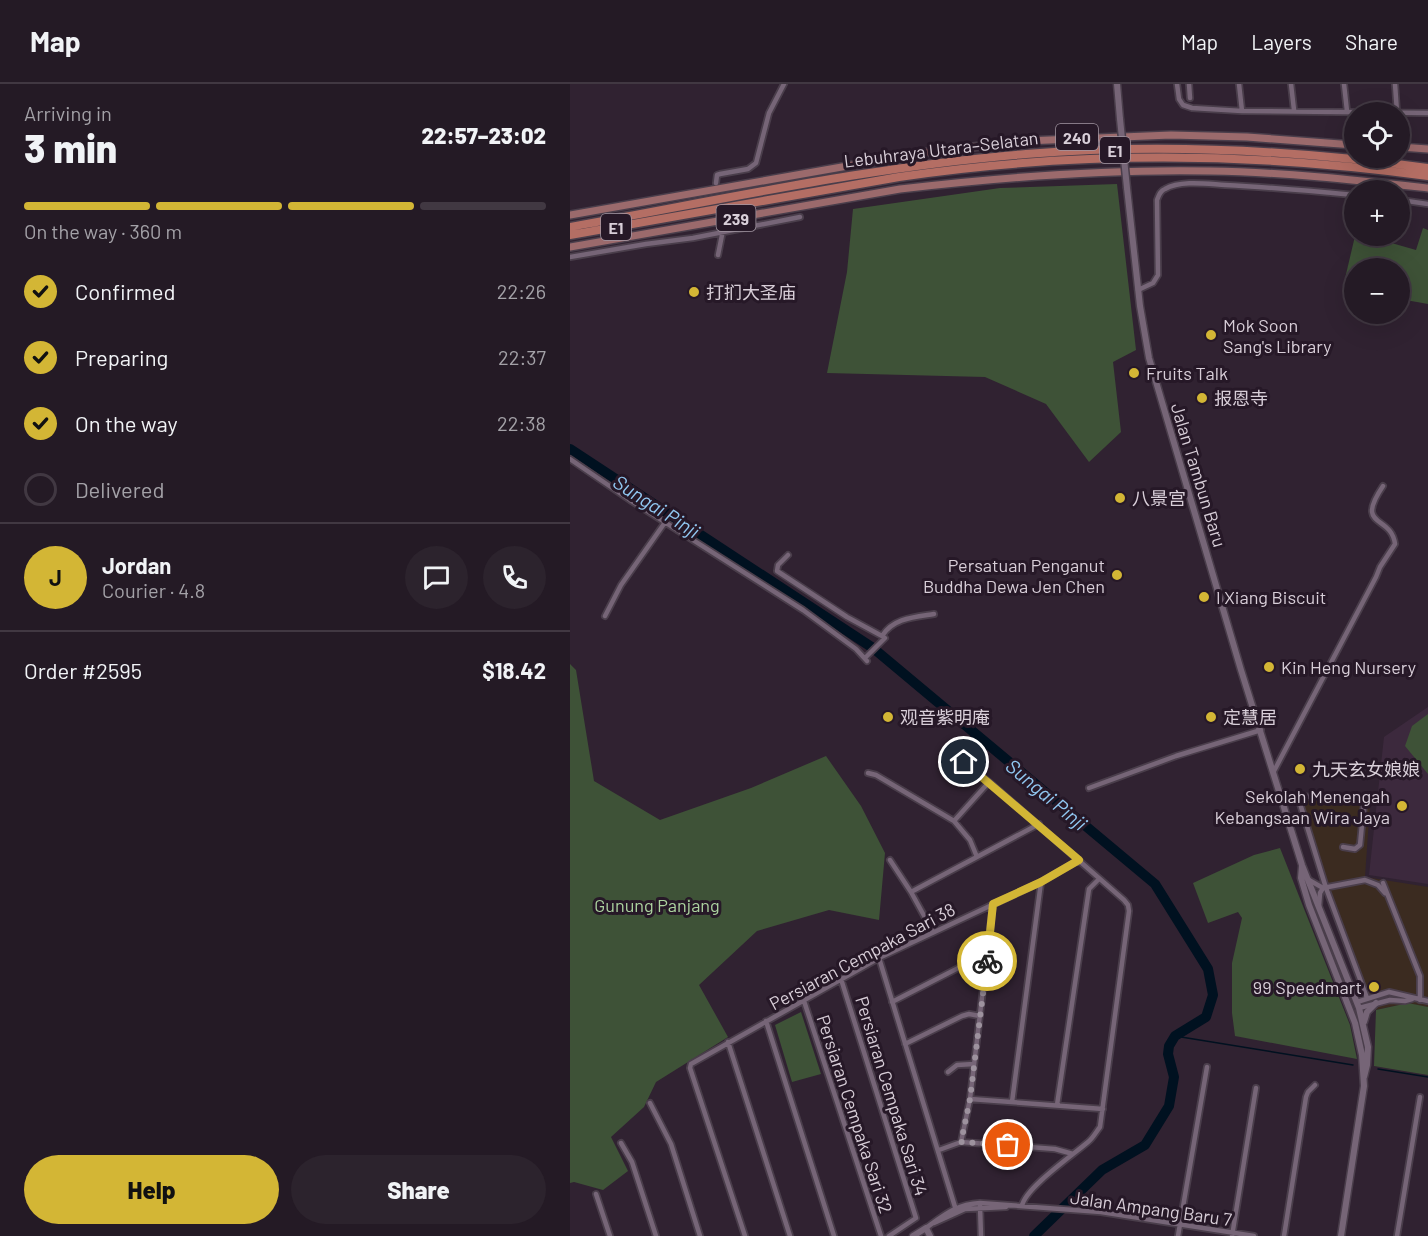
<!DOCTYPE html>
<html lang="en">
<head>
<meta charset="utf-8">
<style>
	:root { --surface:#241a25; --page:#2c232d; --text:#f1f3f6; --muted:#a3a1a7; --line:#413842; --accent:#d3b635 }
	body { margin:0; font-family:Barlow,"Noto Sans SC",sans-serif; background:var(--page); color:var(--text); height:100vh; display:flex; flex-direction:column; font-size:22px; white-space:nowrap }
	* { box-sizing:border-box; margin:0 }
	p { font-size:20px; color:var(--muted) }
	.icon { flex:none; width:33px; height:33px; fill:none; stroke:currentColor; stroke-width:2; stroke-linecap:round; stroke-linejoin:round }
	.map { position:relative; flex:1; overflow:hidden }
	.drawer { display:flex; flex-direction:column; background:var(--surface); width:570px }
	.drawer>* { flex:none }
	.tools { position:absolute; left:774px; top:18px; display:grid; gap:12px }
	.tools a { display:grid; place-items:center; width:66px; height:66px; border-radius:50%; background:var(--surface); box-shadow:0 6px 24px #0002,0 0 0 2px var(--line); font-size:30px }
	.pin { position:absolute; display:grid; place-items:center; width:51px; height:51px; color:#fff; margin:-26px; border:3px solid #fff; border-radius:50%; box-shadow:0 2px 6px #0007 }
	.courier { position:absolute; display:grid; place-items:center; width:60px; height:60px; margin:-30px; border:4px solid #d3b635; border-radius:50%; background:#fff; color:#222; box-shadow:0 2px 8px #0007 }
	.overview em { font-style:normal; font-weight:800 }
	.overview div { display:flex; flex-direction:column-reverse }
	.overview { display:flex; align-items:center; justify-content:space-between; height:102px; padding:0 24px }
	h1 { font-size:39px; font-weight:800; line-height:45px }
	.bar { display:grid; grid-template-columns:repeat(4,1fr); gap:9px 6px; align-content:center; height:72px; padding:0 24px }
	.bar i { height:8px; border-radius:4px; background:var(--line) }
	.bar .current { background:var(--accent) }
	.bar p { grid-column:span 4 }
	.line { display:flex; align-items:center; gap:15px; padding:0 24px; border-top:2px solid var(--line) }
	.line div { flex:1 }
	.round { display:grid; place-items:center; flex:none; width:63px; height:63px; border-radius:32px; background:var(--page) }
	ol { padding:0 24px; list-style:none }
	li { display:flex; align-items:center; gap:18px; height:66px }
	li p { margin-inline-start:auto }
	li .icon { padding:6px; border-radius:50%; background:var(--accent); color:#111; stroke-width:4 }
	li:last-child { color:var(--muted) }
	li i { width:33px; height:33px; border:3px solid var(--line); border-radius:50% }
	.button { display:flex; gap:12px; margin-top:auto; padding:12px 24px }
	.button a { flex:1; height:69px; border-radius:36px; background:var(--accent); color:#111; font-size:24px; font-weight:800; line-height:69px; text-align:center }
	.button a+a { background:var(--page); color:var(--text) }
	header { display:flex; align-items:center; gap:36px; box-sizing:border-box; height:84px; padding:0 30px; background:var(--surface); border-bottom:2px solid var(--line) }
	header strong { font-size:28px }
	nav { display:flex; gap:33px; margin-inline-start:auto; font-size:21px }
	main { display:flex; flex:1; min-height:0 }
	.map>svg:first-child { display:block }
</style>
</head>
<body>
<header>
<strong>Map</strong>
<nav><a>Map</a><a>Layers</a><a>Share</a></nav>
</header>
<main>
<section class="drawer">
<div class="overview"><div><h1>3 min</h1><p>Arriving in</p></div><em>22:57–23:02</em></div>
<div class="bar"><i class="current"></i><i class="current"></i><i class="current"></i><i></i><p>On the way · 360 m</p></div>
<ol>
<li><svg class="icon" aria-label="check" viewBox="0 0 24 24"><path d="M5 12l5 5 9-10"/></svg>Confirmed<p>22:26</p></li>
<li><svg class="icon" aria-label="check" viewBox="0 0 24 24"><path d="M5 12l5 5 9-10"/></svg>Preparing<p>22:37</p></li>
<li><svg class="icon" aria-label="check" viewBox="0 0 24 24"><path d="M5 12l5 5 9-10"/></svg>On the way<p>22:38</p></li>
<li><i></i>Delivered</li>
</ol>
<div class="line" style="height:108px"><b class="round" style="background:var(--accent);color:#111">J</b><div><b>Jordan</b><p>Courier · 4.8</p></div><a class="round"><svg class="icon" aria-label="chat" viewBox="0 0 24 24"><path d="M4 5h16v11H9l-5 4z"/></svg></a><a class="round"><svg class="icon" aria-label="phone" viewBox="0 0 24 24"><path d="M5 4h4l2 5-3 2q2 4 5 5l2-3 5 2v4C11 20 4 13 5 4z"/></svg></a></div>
<div class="line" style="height:78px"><div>Order #2595</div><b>$18.42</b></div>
<div class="button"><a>Help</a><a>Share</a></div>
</section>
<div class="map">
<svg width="858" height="1152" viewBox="0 0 858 1152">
	<rect width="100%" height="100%" fill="#302231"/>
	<path fill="#3b2b20" d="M725 711 800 720 795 793 858 803V923L838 919 800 927Z"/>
	<path fill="#3c293d" d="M858 623V800L799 791 814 653Z"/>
	<path fill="#3e5237" d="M547 100 566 266 543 278 551 348 519 378 476 320 415 293 257 289 277 188 283 125 430 104Z
		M853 144 858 146V220L830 215V184H784V205L773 203 785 152H797L846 166Z
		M0 580 6 586 24 697 90 736 181 704 256 672 291 722 315 769 309 836 259 826 187 847 129 901 158 953 86 998 74 1023 41 1053 58 1087 33 1106 4 1098 0 1099Z
		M858 630V690L835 662 842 642Z
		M710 764 780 941 787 975 665 952 662 929V879L672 834 668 828 638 839 623 799 684 771Z
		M838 919 858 923V991L804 982 806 926Z
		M231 928 251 990 222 998 205 941Z"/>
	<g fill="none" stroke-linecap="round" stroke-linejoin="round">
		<path stroke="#001120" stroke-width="1.5" d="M605 952 783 981
			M808 985 858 993"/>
		<path stroke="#001120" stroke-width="10" d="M0 365 303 564 585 800 638 885 643 911 636 933 605 952 599 962 598 970 604 993 599 1022 575 1061 532 1086 464 1152"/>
		<path stroke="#493c4a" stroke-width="4.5" stroke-dasharray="4.5 2" stroke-linecap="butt" d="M147 105 153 138"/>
		<defs>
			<path id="street" d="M607 0 609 15 613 21 622 24 672 27 858 29
				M619 0 620 14
				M669 0 672 27
				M721 0 724 26
				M774 0 777 27
				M825 0 827 28
				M146 99 147 91 150 90 178 85 186 79 199 29 214 0
				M830 116 858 120
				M148 171 154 141
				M0 173 76 160 123 154 230 133
				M568 206 583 199 588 191 587 116C589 111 590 107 595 105 611 96 637 100 655 101 698 103 741 107 784 111
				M0 375 60 416 233 526 286 565 297 577
				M218 471 208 481 207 487 277 533 312 552
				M35 532 51 501 96 437
				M295 574 315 554 312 552C323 534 345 533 364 530
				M382 668 419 698 554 816 558 821 559 827 530 1043C526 1048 523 1054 518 1058 503 1071 455 1104 452 1122
				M704 687 806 493 810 483 825 460C821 430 784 445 813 402
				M298 689 306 691 384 737 400 756 407 773
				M519 704 606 672 691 646
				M710 712 754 713 790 717 794 720 790 761 785 765 773 763
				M728 713 756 804 797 914
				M384 737 419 698
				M320 776 341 808 363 848
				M739 796 753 804 795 796 808 801 815 809
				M813 799 850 892V916
				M341 808 469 740
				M749 822 750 809 753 804
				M309 874 385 1123
				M271 895 346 1134 319 1152
				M234 917 311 1152
				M322 918 398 879 417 877
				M787 918 819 908 858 917
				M789 924 820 916 835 917 842 915
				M196 937 264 1152
				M158 958 220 1152
				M335 960 392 932 399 930 410 932
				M378 988 387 981 404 980
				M400 1015 533 1025
				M442 1018 471 798
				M80 1019 101 1060 130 1152
				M487 1021 519 805 529 795
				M391 1058 400 1015 423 820
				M51 1059 62 1078 86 1152
				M369 1066 391 1058 485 1065 503 1070
				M26 1110 40 1152
				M410 1122 411 1152
				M364 1139 395 1125 436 1123
				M356 1144C374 1131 387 1120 410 1119L531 1128 684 1152
				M175 1152 120 984 121 980 309 874 471 798 509 776
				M608 1152 637 983
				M662 1152 686 1004
				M714 1152 736 1013 738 1008 745 1001
				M827 1152 850 1013"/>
			<path id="secondary" d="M547 0 550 35
				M557 104 570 222 579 274 671 586 732 781 789 924 798 963 797 981 794 993
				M732 782 731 794 739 821 785 939 792 971 794 1002 771 1152
				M794 938 797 928 806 919
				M343 1152 356 1144 360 1152"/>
			<path id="primary" d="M830 63 858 65
				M0 131 351 69 455 57 601 51 677 53 784 61
				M0 163 330 105C433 93 536 85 640 87 713 88 785 96 858 104"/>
			<path id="highway" d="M0 143C151 116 303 82 456 70 590 59 725 66 858 84
				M0 151 329 93C504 67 683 68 858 92"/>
		</defs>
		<use href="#street" stroke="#4a3e4b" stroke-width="8"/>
		<use href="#secondary" stroke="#4a3e4b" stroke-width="9"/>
		<use href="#primary" stroke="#4a3e4b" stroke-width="10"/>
		<use href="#highway" stroke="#4a3e4b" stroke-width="11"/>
		<use href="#street" stroke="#766577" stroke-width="4.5"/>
		<use href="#secondary" stroke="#766577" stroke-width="6"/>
		<use href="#primary" stroke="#9b6a6c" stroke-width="7"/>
		<use href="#highway" stroke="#b46e64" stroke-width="8"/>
		<defs>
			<path id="secondary-bridge" d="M550 35 557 104"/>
		</defs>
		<use href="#secondary-bridge" stroke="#4a3e4b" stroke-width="9" stroke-linecap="butt"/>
		<use href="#secondary-bridge" stroke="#766577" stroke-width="6"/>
	</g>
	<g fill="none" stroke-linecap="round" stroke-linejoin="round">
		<path stroke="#9d929e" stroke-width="6" stroke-dasharray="0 10.8" d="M417 877 400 1015 391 1058 438 1061"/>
		<path stroke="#d3b635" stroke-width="8" d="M394 678 509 776 471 798 423 820 417 877"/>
	</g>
	<g fill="#d3b635" stroke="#261827" stroke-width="2">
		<circle cx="124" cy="208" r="6"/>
		<circle cx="641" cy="251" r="6"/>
		<circle cx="564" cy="289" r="6"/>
		<circle cx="632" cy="314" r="6"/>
		<circle cx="550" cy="414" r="6"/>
		<circle cx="547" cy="491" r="6"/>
		<circle cx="634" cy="513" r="6"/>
		<circle cx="699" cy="583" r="6"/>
		<circle cx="318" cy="633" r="6"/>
		<circle cx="641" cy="633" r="6"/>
		<circle cx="730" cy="685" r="6"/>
		<circle cx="832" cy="722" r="6"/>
		<circle cx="804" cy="903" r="6"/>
	</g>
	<g text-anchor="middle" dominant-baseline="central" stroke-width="6" stroke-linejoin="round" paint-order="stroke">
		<g fill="#261827" stroke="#a397a3" stroke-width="1.5">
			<rect x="486" y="40" width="42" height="26" rx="4.5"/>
			<rect x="530" y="53" width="30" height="26" rx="4.5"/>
			<rect x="146.5" y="121" width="39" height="26" rx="4.5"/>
			<rect x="31" y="130" width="30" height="26" rx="4.5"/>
		</g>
		<g font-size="16" font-weight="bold" fill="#d8ced8">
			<text x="507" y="53">240</text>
			<text x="545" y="66">E1</text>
			<text x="166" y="134">239</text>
			<text x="46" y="143">E1</text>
		</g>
		<g font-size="18" fill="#d8ced8" stroke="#261827">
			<text transform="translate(371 65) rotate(-7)">Lebuhraya Utara–Selatan</text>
			<text transform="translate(629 391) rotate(73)">Jalan Tambun Baru</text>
			<text transform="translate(292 872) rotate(-28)">Persiaran Cempaka Sari 38</text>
			<text transform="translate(322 1012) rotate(73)">Persiaran Cempaka Sari 34</text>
			<text transform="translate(285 1030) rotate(72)">Persiaran Cempaka Sari 32</text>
			<text transform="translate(581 1124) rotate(8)">Jalan Ampang Baru 7</text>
		</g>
		<g font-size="18" fill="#d8ced8" stroke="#261827" text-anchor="start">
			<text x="136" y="208">打扪大圣庙</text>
			<text x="653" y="241">Mok Soon<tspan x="653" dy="21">Sang's Library</tspan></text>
			<text x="576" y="289">Fruits Talk</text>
			<text x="644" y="314">报恩寺</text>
			<text x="562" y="414">八景宫</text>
			<text x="535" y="481" text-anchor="end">Persatuan Penganut<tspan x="535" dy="21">Buddha Dewa Jen Chen</tspan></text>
			<text x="646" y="513">I Xiang Biscuit</text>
			<text x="711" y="583">Kin Heng Nursery</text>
			<text x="330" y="633">观音紫明庵</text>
			<text x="653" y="633">定慧居</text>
			<text x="742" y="685">九天玄女娘娘</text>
			<text x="820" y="712" text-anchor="end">Sekolah Menengah<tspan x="820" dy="21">Kebangsaan Wira Jaya</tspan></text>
			<text x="792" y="903" text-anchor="end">99 Speedmart</text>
		</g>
		<g font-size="18" fill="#acd39f" stroke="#261827">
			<text x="87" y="821">Gunung Panjang</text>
		</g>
		<g font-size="20" font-style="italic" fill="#91c7f1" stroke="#261827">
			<text transform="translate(87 422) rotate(33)">Sungai Pinji</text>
			<text transform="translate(477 710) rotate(40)">Sungai Pinji</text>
		</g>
	</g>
</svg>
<div class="tools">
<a><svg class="icon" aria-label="locate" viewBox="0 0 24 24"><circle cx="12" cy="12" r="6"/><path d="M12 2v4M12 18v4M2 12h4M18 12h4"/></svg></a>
<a>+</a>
<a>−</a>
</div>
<div class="pin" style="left:438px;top:1061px;background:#ea580c"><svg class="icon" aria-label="bag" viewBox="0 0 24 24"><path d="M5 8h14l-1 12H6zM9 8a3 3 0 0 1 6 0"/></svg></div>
<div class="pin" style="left:394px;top:678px;background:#1f2937"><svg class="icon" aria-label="home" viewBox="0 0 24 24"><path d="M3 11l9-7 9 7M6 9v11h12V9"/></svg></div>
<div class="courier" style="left:417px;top:877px"><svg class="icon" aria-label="bike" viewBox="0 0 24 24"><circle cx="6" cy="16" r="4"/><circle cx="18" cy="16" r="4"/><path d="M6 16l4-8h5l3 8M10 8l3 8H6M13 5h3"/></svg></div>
</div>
</main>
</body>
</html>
